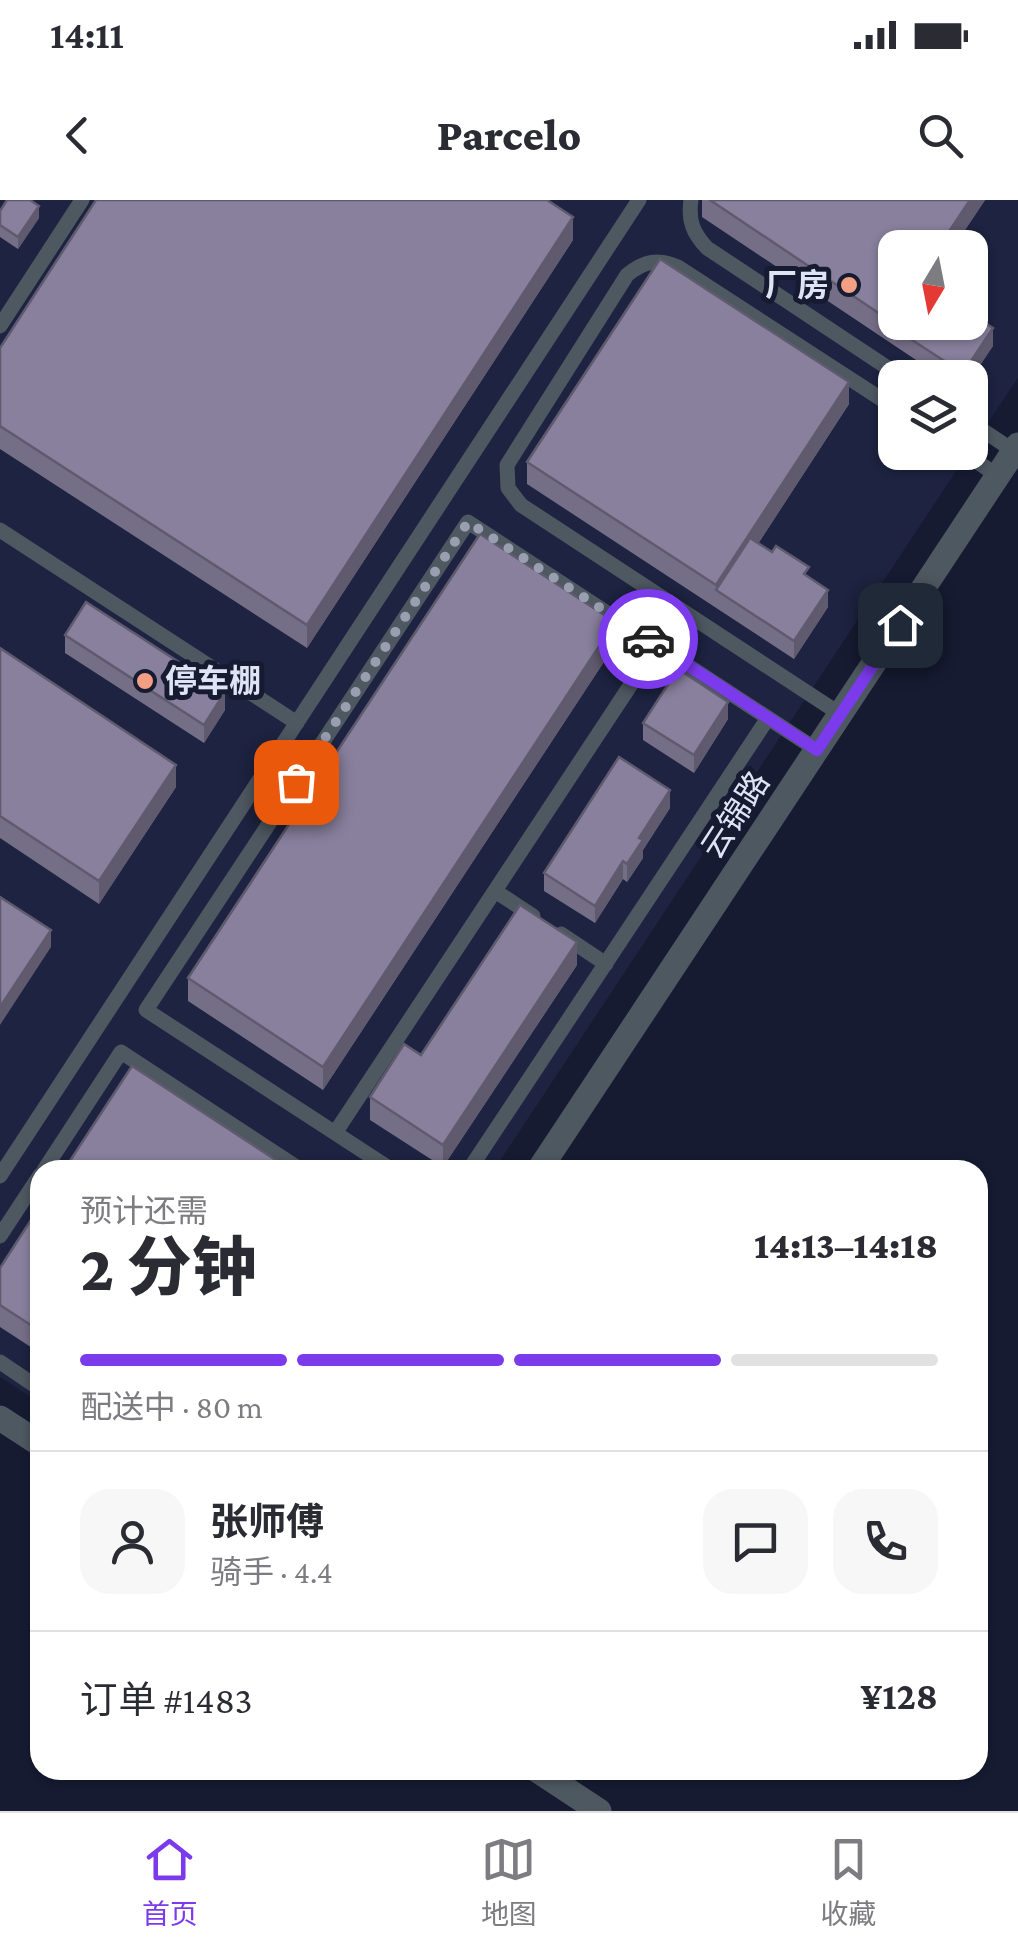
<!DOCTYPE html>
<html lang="zh">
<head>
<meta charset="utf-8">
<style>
	:root { --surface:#fff; --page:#f7f7f7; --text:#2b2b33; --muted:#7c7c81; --line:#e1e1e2; --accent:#7c3aed }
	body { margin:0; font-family:"Crimson Pro","Noto Sans SC",serif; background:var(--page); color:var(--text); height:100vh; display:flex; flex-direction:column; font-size:38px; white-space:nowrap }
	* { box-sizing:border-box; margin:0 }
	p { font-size:32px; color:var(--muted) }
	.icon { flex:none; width:55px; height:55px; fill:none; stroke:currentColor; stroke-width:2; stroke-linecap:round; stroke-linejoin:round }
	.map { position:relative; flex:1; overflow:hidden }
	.details { position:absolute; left:30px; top:960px; width:958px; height:620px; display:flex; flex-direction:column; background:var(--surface); border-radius:30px; box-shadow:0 2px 8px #0004 }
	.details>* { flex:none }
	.needle { width:65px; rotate:190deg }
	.controls { position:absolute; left:878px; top:30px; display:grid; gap:20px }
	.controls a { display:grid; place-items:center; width:110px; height:110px; border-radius:20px; background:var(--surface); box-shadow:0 2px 8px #0004; font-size:50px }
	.pin { position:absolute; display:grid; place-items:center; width:85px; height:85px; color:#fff; margin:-42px; border-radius:20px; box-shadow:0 5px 15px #0006 }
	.courier { position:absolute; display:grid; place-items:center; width:100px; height:100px; margin:-50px; border:8px solid #7c3aed; border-radius:50%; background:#fff; color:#222; box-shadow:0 2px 12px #0007 }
	.overview em { font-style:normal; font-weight:800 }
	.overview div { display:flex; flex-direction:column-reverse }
	.overview { display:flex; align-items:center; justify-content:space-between; height:170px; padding:0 50px }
	h1 { font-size:65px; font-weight:800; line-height:75px }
	.bar { display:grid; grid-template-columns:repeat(4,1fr); gap:15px 10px; align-content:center; height:120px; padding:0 50px }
	.bar i { height:12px; border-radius:8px; background:var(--line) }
	.bar .on { background:var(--accent) }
	.bar p { grid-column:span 4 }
	.line { display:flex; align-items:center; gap:25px; padding:0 50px; border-top:2px solid var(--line) }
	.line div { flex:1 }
	.round { display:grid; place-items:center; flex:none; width:105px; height:105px; border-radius:30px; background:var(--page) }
	.status { display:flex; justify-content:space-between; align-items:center; height:70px; padding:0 50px; background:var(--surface); direction:ltr }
	.status svg { height:28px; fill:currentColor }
	header { display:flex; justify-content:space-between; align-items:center; height:130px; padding:0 50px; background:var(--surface); font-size:45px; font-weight:800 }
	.dock { display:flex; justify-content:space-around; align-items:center; height:140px; border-top:2px solid var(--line); background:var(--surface); font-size:28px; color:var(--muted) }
	.dock a { display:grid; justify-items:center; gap:5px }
	.dock .on { color:var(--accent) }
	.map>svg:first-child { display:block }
</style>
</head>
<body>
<div class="status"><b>14:11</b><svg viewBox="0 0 49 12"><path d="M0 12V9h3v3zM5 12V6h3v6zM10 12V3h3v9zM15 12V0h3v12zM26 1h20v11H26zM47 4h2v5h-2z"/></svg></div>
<header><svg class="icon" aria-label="back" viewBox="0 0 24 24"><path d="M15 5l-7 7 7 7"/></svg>Parcelo<svg class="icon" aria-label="search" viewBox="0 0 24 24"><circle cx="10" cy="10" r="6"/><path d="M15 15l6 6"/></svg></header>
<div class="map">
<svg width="1018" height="1611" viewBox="0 0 1018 1611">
	<rect width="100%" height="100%" fill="#161b32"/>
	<path fill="#1d2340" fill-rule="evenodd" d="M0 0H1018V178L970 249V178H895V252L968 253 494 970H40V1203L0 1177ZM895 48H970V122H895Z"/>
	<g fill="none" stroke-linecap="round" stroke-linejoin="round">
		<path stroke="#4e5861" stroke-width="15" d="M691 0C688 21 693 33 707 48L903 178
			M0 126 82 0
			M970 222 1014 251
			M963 252 998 276
			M0 330 297 523
			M840 514 521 305 508 288 507 265 627 75C644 61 658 58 678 67L895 208
			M495 691 533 716
			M561 734 606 764
			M335 933 657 445
			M44 970 121 852 301 970
			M392 970 146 810 468 322 817 550
			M469 970 768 518
			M0 976 639 0
			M0 1036 40 975
			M0 1162 40 1189"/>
		<path stroke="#4e5861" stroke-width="25" d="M539 970 1018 245
			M0 1218 40 1244
			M537 1570 599 1611"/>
	</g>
	<path fill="#756e87" d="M702 0H985L953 48H895V122L972 114 993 146 970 178H943L702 17Z
		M0 11 39 18 18 49 0 37Z
		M573 40 307 448 0 249V148Z
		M849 204 758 344 809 377 828 407 794 459 527 284V262Z
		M65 435 225 510 204 543 65 453Z
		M615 445 323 890 188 801V778Z
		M0 448 176 587 99 704 0 638Z
		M728 519 694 573 643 540V523Z
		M670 608 643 650V658L627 682 623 679 595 723 544 691V673Z
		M577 765 443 967 370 920V897L421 855Z
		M40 1006V1153L0 1127V1068Z"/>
	<path fill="#5f5a6e" d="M970 0H985L953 48H938Z
		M39 6V18L18 49V37Z
		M573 17V40L307 448V425Z
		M993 128V146L970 181V178H963V173Z
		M849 182V204L724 396 716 390V408V385Z
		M828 390V407L794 459V441Z
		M615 422V445L323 890V867Z
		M225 492V510L204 543V525Z
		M728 502V519L694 573V555Z
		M176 565V587L99 704V681Z
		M670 590V608L643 650V658L627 682V664L639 638Z
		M623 661V679L595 723V706Z
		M51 730V747L0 825V807Z
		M577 742V765L443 967V945Z"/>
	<path fill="#88809d" stroke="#5f5a6e" stroke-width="2.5" d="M7 0H30L39 6 18 37 0 25V11Z
		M96 0H547L573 17 307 425 0 226V148Z
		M710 0H970L938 48H895V111L889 120Z
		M660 59 849 182 716 385 527 262Z
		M970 113 993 128 963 173 889 125 895 116V122H970Z
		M480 334 615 422 323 867 188 778Z
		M750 338 772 352 776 346 809 367 804 374 828 390 794 441 716 390Z
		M86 402 225 492 204 525 65 435Z
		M0 448 176 565 99 681 0 616Z
		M678 469 728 502 694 555 643 523Z
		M619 557 670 590 639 638 643 640 627 664 623 661 595 706 544 673Z
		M0 697 51 730 0 807Z
		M520 705 577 742 443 945 370 897 404 844 421 855Z
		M132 866 291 970H64Z
		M40 1006V1131L0 1105V1068Z"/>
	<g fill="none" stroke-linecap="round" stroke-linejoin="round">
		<path stroke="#999eb0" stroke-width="10" stroke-dasharray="0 18" d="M296 582 468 322 648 439"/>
		<path stroke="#7c3aed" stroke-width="12" d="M648 439 817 550 900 425"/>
	</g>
	<g fill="#f39f83" stroke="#161b32" stroke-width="4">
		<circle cx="849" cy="85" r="10"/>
		<circle cx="145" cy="481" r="10"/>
	</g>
	<g text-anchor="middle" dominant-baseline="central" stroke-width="10" stroke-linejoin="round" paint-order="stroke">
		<g font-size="32" font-weight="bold" fill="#dfe4f4" stroke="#161b32" text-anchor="end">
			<text x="829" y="85">厂房</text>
			<text x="165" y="481" text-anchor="start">停车棚</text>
		</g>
		<g font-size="32" fill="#dfe4f4" stroke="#161b32">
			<text transform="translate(735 615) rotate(-57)">云锦路</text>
		</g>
	</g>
</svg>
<div class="controls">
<a><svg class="needle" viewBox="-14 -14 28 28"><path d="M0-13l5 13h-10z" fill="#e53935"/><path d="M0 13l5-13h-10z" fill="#7c7c81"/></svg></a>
<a><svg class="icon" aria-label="layers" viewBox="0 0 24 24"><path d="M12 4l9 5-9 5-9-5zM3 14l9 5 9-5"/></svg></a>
</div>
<div class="pin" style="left:296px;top:582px;background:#ea580c"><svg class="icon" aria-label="bag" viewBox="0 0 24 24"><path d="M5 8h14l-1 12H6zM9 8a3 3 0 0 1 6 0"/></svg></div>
<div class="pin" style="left:900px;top:425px;background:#1f2937"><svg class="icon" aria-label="home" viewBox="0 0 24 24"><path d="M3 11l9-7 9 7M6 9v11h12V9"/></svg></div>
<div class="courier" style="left:648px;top:439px"><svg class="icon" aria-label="car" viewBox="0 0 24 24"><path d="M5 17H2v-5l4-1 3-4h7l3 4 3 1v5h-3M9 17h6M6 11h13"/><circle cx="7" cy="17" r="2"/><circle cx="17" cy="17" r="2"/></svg></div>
<section class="details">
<div class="overview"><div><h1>2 分钟</h1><p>预计还需</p></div><em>14:13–14:18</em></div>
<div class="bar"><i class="on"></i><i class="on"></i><i class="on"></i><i></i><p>配送中 · 80 m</p></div>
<div class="line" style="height:180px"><a class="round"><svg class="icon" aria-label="person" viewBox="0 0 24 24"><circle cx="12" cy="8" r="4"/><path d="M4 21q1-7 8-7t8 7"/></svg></a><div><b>张师傅</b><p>骑手 · 4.4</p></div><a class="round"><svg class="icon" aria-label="chat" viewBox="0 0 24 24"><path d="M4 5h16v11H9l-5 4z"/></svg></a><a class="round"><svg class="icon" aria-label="phone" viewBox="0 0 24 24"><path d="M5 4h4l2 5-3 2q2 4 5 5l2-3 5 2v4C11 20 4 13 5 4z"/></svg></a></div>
<div class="line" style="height:130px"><div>订单 #1483</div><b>¥128</b></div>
</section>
</div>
<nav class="dock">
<a class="on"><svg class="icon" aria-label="home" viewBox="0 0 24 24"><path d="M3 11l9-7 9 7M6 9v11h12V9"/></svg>首页</a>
<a><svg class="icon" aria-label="map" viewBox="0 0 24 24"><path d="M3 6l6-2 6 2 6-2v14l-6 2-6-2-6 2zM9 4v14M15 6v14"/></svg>地图</a>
<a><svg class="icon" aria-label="saved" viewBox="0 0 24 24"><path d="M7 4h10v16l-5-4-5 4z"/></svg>收藏</a>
</nav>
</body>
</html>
